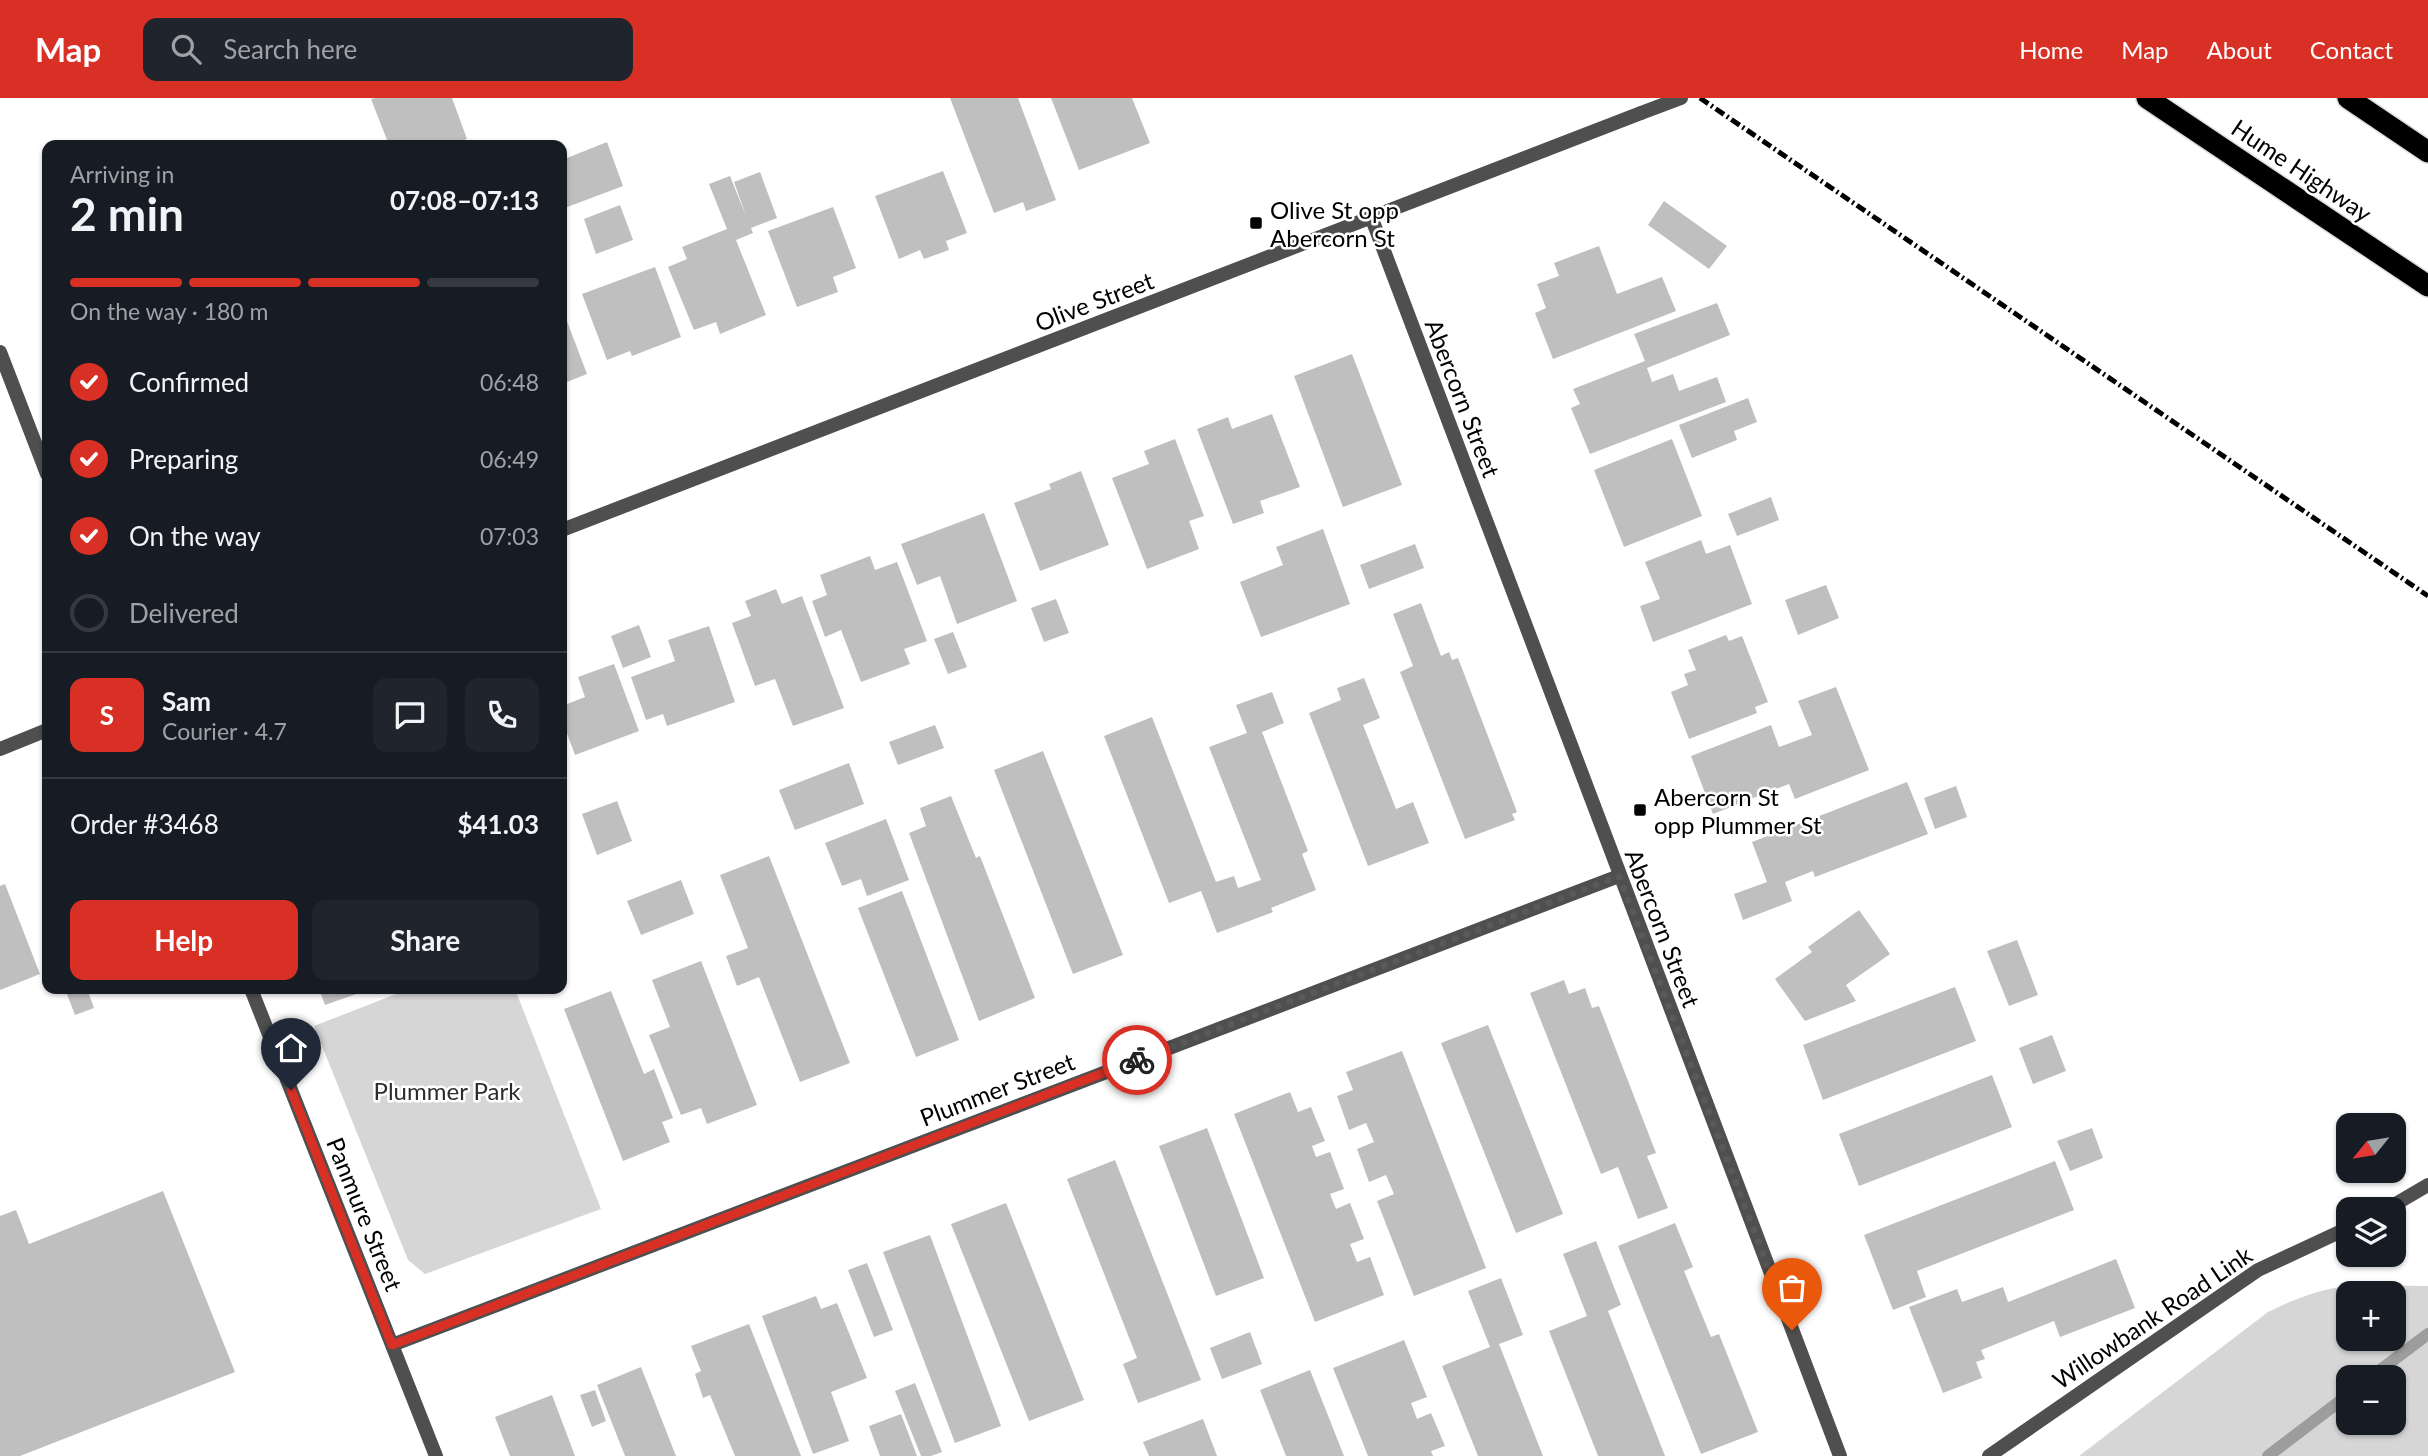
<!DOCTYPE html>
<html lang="en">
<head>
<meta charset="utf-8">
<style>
	:root { --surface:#171b24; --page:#20242c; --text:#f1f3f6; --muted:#9ea1a6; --line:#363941; --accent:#d93025 }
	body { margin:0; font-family:Lato,sans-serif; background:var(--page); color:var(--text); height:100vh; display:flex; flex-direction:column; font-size:26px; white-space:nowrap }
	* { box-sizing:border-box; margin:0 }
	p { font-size:23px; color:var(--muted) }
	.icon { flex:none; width:38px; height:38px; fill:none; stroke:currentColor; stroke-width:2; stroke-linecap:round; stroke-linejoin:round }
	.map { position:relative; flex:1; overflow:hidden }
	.side { position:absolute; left:42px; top:42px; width:525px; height:854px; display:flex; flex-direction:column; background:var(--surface); border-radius:14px; box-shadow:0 2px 5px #0004 }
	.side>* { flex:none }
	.needle { width:46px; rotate:240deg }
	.tools { position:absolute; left:2336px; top:1015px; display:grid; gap:14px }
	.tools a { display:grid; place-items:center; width:70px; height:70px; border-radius:14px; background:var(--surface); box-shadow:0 2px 5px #0004; font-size:35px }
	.pin { position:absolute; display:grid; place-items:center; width:60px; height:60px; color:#fff; margin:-72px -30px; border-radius:50% 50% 50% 0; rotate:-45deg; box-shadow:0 0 7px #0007 }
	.pin .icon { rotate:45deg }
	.courier { position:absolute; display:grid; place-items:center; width:70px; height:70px; margin:-35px; border:5px solid #d93025; border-radius:50%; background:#fff; color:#222; box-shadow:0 2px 9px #0007 }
	.overview em { font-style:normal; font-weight:700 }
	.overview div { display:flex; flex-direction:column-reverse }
	.overview { display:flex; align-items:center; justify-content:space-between; height:119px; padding:0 28px }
	h1 { font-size:46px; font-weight:700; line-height:52px }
	.bar { display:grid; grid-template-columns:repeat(4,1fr); gap:10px 7px; align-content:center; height:84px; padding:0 28px }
	.bar i { height:9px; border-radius:5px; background:var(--line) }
	.bar .active { background:var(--accent) }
	.bar p { grid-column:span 4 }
	.line { display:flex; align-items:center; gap:18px; padding:0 28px; border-top:2px solid var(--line) }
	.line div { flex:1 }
	.round { display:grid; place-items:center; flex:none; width:74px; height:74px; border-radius:14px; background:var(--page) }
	ol { padding:0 28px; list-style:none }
	li { display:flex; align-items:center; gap:21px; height:77px }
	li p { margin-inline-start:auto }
	li .icon { padding:7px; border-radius:50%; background:var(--accent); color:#fff; stroke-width:4 }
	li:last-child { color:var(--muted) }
	li i { width:38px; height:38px; border:4px solid var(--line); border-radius:50% }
	.action { display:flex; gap:14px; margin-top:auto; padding:14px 28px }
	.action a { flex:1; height:80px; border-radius:14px; background:var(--accent); color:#fff; font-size:28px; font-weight:700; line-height:80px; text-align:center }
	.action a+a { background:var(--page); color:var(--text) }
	header { display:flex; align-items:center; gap:42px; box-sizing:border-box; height:98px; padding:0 35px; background:var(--accent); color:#fff }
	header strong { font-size:33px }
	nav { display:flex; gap:38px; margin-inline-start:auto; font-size:24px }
	.search { width:490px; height:63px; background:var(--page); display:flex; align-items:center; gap:18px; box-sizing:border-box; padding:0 24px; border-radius:14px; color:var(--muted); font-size:26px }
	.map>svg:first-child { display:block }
</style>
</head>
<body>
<header>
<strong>Map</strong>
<div class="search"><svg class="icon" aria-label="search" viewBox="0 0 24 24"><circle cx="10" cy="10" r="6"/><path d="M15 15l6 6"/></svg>Search here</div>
<nav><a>Home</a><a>Map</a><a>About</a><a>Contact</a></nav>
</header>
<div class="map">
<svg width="2428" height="1358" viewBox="0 0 2428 1358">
	<rect width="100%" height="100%" fill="#fff"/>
	<path fill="#d6d6d6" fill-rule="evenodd" d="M409 891H515L601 1111 425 1176 408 1162 314 928Z
		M2352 1187 2428 1188V1358H2079L2268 1214C2296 1200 2321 1191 2352 1187ZM2348 1195H2394V1241H2348ZM2348 1279H2394V1325H2348Z"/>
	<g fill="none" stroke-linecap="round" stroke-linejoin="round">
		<path stroke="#9d9d9d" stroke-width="12" d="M2371 1279 2428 1236
			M2268 1358 2348 1297"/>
	</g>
	<path fill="#bfbfbf" d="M375 0H452L467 41 450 47H389L371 1Z
		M950 0H1018L1056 102 1026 113 1023 104 994 115Z
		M1051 0H1132L1150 45 1079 72Z
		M607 44 623 88 562 111V62Z
		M943 73 967 135 946 143 949 152 924 161 920 152 899 161 875 98Z
		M760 74 777 120 751 130 753 135 736 142 766 217 720 236 716 224 694 232 668 169 687 161 682 149 727 131 709 86 730 78 746 118 734 84Z
		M1664 103 1727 148 1709 171 1648 127Z
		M620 107 633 142 596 156 584 121Z
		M833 109 856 170 833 179 838 194 797 209 768 133Z
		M1599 148 1617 196 1662 179 1676 213 1553 261 1535 215 1546 210 1537 186 1559 178 1554 165Z
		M655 169 681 239 632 258 630 253 607 262 582 196Z
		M1717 205 1730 237 1647 270 1652 284 1673 276 1679 293 1717 279 1726 304 1590 356 1571 310 1580 306 1573 291 1645 263 1634 236Z
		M562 210 587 276 562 286Z
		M1352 256 1402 387 1343 409 1294 278Z
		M1748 300 1757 324 1734 333 1737 342 1692 360 1679 327Z
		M1272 316 1300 389 1260 403 1264 415 1233 426 1197 331 1228 319 1232 331Z
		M1175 341 1204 418 1189 423 1199 451 1147 471 1112 380 1149 366 1144 353Z
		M1672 341 1702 418 1624 449 1594 372Z
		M1081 373 1109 447 1040 473 1014 405 1051 391 1049 386Z
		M1771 399 1779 422 1737 438 1728 416Z
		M984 415 1017 503 957 526 940 478 917 487 901 446Z
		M1323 431 1350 506 1261 539 1240 484 1283 467 1276 449Z
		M1701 442 1706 456 1730 447 1752 506 1653 544 1640 508 1660 501 1645 464Z
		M1415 446 1424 470 1369 491 1360 467Z
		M870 458 875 472 897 464 927 543 904 551 910 566 861 584 841 532 825 539 812 503 827 497 820 477Z
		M1826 487 1839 520 1798 537 1785 502Z
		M776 491 782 506 802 498 844 610 793 628 775 581 755 588 732 525 751 518 745 503Z
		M1056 501 1069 535 1044 544 1031 510Z
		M1421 505 1441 558 1449 554 1452 562 1458 560 1517 714 1512 716 1515 722 1465 741 1400 574 1413 568 1393 516Z
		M639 527 651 559 623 570 611 538Z
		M709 528 735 604 667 628 663 616 646 622 631 579 675 563 668 542Z
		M953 534 967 569 948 576 934 541Z
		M1726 537 1729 543 1742 538 1768 604 1755 609 1757 615 1689 641 1671 594 1688 587 1684 576 1696 572 1688 552Z
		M614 566 639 633 575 657 562 622V608L585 599 578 579Z
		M1364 580 1380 620 1363 627 1396 711 1413 704 1429 745 1368 768 1309 615 1341 602 1337 590Z
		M1836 589 1869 672 1795 701 1789 686 1713 716 1691 658 1771 627 1779 649 1812 637 1798 603Z
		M1272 594 1284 625 1262 634 1308 753 1302 756 1316 792 1271 810 1273 814 1217 835 1201 793 1169 805 1104 638 1152 619 1216 784 1234 778 1238 790 1261 782 1209 649 1247 635 1236 607Z
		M935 627 944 650 898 667 889 644Z
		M1043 653 1123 857 1073 876 994 672Z
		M849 665 864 706 795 732 779 692Z
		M1907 684 1928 736 1815 779 1813 773 1785 784 1792 803 1743 822 1734 796 1767 784 1752 744Z
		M1956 688 1967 719 1935 731 1924 700Z
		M951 698 976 760 980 758 1035 900 979 923 909 735 926 728 920 710Z
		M617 703 632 743 597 757 582 716Z
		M886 721 909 782 867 798 861 781 842 788 825 745Z
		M769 758 850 965 800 984 759 879 737 888 726 858 748 850 720 777Z
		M681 782 694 816 641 837 627 803Z
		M5 786 40 876 0 892V788Z
		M902 793 959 942 916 959 858 810Z
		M1859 812 1890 856 1846 887 1856 903 1805 923 1775 881 1812 854 1808 849Z
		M2017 842 2038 897 2009 908 1987 853Z
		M701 863 757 1007 707 1026 701 1010 681 1017 649 937 670 929 652 882Z
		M1564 882 1569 896 1585 890 1592 910 1599 908 1656 1055 1647 1058 1668 1110 1638 1121 1618 1069 1601 1076 1530 895Z
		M1955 889 1976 943 1823 1002 1803 947Z
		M65 891H87L94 910 75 917Z
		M319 891H361L362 894 325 907Z
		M611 893 644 976 654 971 673 1020 662 1024 670 1044 623 1063 564 911Z
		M1488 927 1563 1116 1516 1135 1441 945Z
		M2052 937 2066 973 2033 986 2019 950Z
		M1402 953 1486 1170 1414 1198 1377 1103 1394 1096 1386 1077 1369 1084 1357 1051 1374 1044 1366 1025 1349 1032 1337 998 1353 992 1346 974Z
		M1992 977 2012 1029 1859 1088 1839 1036Z
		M1290 994 1298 1014 1311 1009 1325 1043 1312 1048 1316 1059 1330 1054 1344 1091 1330 1096 1336 1111 1350 1105 1364 1141 1350 1146 1357 1164 1370 1159 1384 1197 1315 1224 1234 1016Z
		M1207 1030 1264 1180 1216 1198 1159 1048Z
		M2092 1030 2103 1060 2070 1073 2057 1043Z
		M1115 1062 1201 1282 1138 1305 1123 1266 1137 1260 1067 1081Z
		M2055 1063 2074 1112 1917 1173 1926 1199 1893 1212 1864 1137Z
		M163 1093 235 1274 20 1358H0V1118L16 1112 29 1146Z
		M1006 1105 1084 1302 1029 1323 951 1126Z
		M1675 1125 1693 1169 1684 1173 1711 1239 1719 1236 1758 1334 1701 1356 1618 1148Z
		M930 1137 1001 1328 955 1345 883 1154Z
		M1596 1143 1621 1207 1608 1213 1665 1358H1598L1549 1233 1587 1218 1563 1156Z
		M2116 1161 2135 1210 2060 1239 2054 1223 1981 1252 1985 1261 1976 1264 1982 1280 1943 1295 1909 1209 1957 1191 1962 1204 2003 1189 2008 1204Z
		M867 1165 893 1232 874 1239 848 1172Z
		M1501 1180 1523 1237 1499 1246 1543 1358H1478L1442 1268 1490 1249 1468 1193Z
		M816 1198 821 1211 837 1205 867 1280 831 1294 849 1343 813 1356 762 1218Z
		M749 1226 801 1358H735L710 1297 703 1300 695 1276 701 1273 691 1248Z
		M1250 1234 1262 1266 1222 1281 1210 1250Z
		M1404 1242 1427 1299 1411 1305 1417 1321 1431 1315 1445 1348 1431 1353 1433 1358H1368L1333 1270Z
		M641 1269 676 1358H625L597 1287Z
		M1310 1272 1344 1358H1286L1260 1292Z
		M915 1285 942 1354 931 1358H921L895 1293Z
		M595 1292 606 1323 592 1329 580 1297Z
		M552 1297 575 1358H510L495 1319Z
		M901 1316 917 1358H880L869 1328Z
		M1203 1321 1217 1358H1149L1143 1344Z"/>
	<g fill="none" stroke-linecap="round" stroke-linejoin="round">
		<defs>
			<path id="highway" d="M2147 0 2428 188
				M2348 0 2428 54"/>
		</defs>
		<use href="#highway" stroke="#dbdbdb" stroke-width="24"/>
		<path stroke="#4f4f4f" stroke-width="14" d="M1641 15 1681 0"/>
		<path stroke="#4f4f4f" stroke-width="14" d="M1372 121 1840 1358
			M0 254 47 376
			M562 432 1641 15
			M0 651 47 632
			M251 891 436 1358
			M2387 1111 2428 1087
			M392 1247 1619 778
			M1989 1358 2258 1172 2348 1130"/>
		<use href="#highway" stroke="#000" stroke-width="21"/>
		<path stroke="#000" stroke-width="5" stroke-dasharray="10 3.5 2 3.5" stroke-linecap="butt" d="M1700 0 2428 498"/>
	</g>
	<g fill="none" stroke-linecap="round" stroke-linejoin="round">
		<path stroke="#595959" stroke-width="7" stroke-dasharray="0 12.6" d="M1137 962 1619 778 1792 1232"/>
		<path stroke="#d93025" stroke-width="9" d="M291 992 392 1247 1137 962"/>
	</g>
	<g fill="#000" stroke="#fff" stroke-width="2.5">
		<rect x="1249" y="118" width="14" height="14" rx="3.5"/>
		<rect x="1633" y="705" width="14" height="14" rx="3.5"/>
	</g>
	<g text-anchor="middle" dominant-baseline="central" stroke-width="5" stroke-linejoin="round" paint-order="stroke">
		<g font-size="24" fill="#000" stroke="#fff">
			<text transform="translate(2302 72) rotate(34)">Hume Highway</text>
			<text transform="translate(1094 203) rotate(-21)">Olive Street</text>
			<text transform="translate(1463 300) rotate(69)">Abercorn Street</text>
			<text transform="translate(1663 830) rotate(69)">Abercorn Street</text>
			<text transform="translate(997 991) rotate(-21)">Plummer Street</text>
			<text transform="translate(365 1116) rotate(68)">Panmure Street</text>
			<text transform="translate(2152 1219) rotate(-34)">Willowbank Road Link</text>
		</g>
		<g font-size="24" fill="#000" stroke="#fff" text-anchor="start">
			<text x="1270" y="111">Olive St opp<tspan x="1270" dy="28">Abercorn St</tspan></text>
			<text x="1654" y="698">Abercorn St<tspan x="1654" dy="28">opp Plummer St</tspan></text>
		</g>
		<g font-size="24" fill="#2d2d2d" stroke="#fff">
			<text x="447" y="992">Plummer Park</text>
		</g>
	</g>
</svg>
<div class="tools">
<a><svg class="needle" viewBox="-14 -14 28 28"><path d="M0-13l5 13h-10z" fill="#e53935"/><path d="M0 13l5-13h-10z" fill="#9ea1a6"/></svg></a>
<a><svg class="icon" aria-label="layers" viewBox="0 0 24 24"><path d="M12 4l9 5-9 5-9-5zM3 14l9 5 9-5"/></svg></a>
<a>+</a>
<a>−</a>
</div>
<div class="pin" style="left:1792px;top:1232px;background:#ea580c"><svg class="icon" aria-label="bag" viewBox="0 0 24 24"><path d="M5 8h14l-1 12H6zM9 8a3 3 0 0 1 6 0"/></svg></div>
<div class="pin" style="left:291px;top:992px;background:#1f2937"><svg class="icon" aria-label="home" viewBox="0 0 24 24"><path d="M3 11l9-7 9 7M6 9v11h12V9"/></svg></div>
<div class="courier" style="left:1137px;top:962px"><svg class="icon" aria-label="bike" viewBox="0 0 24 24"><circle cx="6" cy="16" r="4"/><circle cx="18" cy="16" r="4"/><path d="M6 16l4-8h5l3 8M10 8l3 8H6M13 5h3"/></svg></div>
<section class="side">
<div class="overview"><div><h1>2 min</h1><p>Arriving in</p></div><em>07:08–07:13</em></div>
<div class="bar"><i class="active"></i><i class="active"></i><i class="active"></i><i></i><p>On the way · 180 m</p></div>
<ol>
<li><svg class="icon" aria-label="check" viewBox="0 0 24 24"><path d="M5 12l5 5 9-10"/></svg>Confirmed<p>06:48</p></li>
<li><svg class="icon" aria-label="check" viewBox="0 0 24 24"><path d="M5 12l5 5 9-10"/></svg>Preparing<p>06:49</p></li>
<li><svg class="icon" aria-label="check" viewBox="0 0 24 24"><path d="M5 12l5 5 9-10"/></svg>On the way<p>07:03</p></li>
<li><i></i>Delivered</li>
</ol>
<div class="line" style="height:126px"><b class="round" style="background:var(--accent);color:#fff">S</b><div><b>Sam</b><p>Courier · 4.7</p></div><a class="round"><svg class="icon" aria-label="chat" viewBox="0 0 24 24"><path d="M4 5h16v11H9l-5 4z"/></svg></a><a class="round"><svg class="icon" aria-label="phone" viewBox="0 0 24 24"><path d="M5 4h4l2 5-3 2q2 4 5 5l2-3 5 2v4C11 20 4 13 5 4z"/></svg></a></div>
<div class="line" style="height:91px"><div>Order #3468</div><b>$41.03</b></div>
<div class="action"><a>Help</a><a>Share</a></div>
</section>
</div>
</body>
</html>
